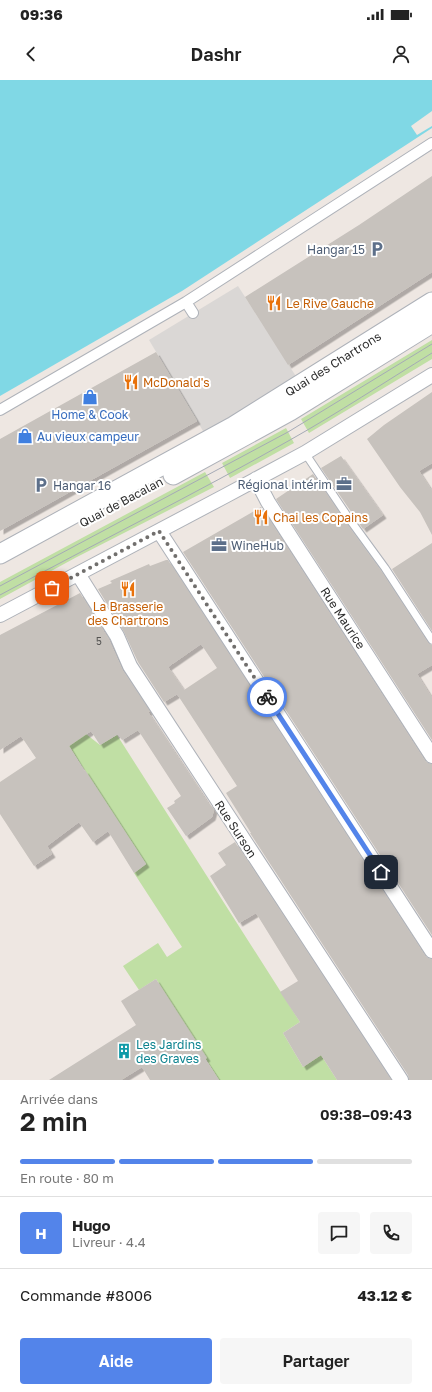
<!DOCTYPE html>
<html lang="fr">
<head>
<meta charset="utf-8">
<style>
	:root { --surface:#fff; --page:#f6f6f6; --text:#222; --muted:#767676; --line:#e0e0e0; --accent:#5384ea }
	body { margin:0; font-family:"Golos Text",sans-serif; background:var(--page); color:var(--text); height:100vh; display:flex; flex-direction:column; font-size:15px; white-space:nowrap }
	* { box-sizing:border-box; margin:0 }
	p { font-size:13px; color:var(--muted) }
	.icon { flex:none; width:22px; height:22px; fill:none; stroke:currentColor; stroke-width:2; stroke-linecap:round; stroke-linejoin:round }
	.map { position:relative; height:1000px; overflow:hidden }
	.details { display:flex; flex-direction:column; background:var(--surface); flex:1 }
	.details>* { flex:none }
	.pin { position:absolute; display:grid; place-items:center; width:34px; height:34px; color:#fff; margin:-17px; border-radius:8px; box-shadow:0 2px 6px #0006 }
	.courier { position:absolute; display:grid; place-items:center; width:40px; height:40px; margin:-20px; border:3px solid #5384ea; border-radius:50%; background:#fff; color:#222; box-shadow:0 1px 5px #0007 }
	.head em { font-style:normal; font-weight:600 }
	.head div { display:flex; flex-direction:column-reverse }
	.head { display:flex; align-items:center; justify-content:space-between; height:68px; padding:0 20px }
	h1 { font-size:26px; font-weight:600; line-height:30px }
	.bar { display:grid; grid-template-columns:repeat(4,1fr); gap:6px 4px; align-content:center; height:48px; padding:0 20px }
	.bar i { height:5px; border-radius:3px; background:var(--line) }
	.bar .selected { background:var(--accent) }
	.bar p { grid-column:span 4 }
	.line { display:flex; align-items:center; gap:10px; padding:0 20px; border-top:1px solid var(--line) }
	.line div { flex:1 }
	.round { display:grid; place-items:center; flex:none; width:42px; height:42px; border-radius:4px; background:var(--page) }
	.button { display:flex; gap:8px; margin-top:auto; padding:8px 20px }
	.button a { flex:1; height:46px; border-radius:4px; background:var(--accent); color:#fff; font-size:16px; font-weight:600; line-height:46px; text-align:center }
	.button a+a { background:var(--page); color:var(--text) }
	.status { display:flex; justify-content:space-between; align-items:center; height:28px; padding:0 20px; background:var(--surface); direction:ltr }
	.status svg { height:11px; fill:currentColor }
	header { display:flex; justify-content:space-between; align-items:center; height:52px; padding:0 20px; background:var(--surface); font-size:18px; font-weight:600 }
	.map>svg:first-child { display:block }
</style>
</head>
<body>
<div class="status"><b>09:36</b><svg viewBox="0 0 49 12"><path d="M0 12V9h3v3zM5 12V6h3v6zM10 12V3h3v9zM15 12V0h3v12zM26 1h20v11H26zM47 4h2v5h-2z"/></svg></div>
<header><svg class="icon" aria-label="back" viewBox="0 0 24 24"><path d="M15 5l-7 7 7 7"/></svg>Dashr<svg class="icon" aria-label="person" viewBox="0 0 24 24"><circle cx="12" cy="8" r="4"/><path d="M4 21q1-7 8-7t8 7"/></svg></header>
<div class="map">
<svg width="432" height="1000" viewBox="0 0 432 1000">
	<defs>
		<filter id="shadow"><feDropShadow dx="3.5" dy="3.5" stdDeviation="0" flood-color="#0004"/></filter>
	</defs>
	<rect width="100%" height="100%" fill="#eee7e2"/>
	<path fill="#c0dfa4" d="M432 260V279L309 353 301 339Z
		M286 348 294 363 230 398 222 383Z
		M205 392 214 407 75 478 0 519V502Z
		M86 654 100 665 117 655 300 942 283 953 303 987 321 975 337 1000H219L156 899 139 910 123 886 158 863 167 877 182 867 134 793 146 784 69 666Z"/>
	<path fill="#dad7d5" d="M238 206 299 301 206 356 149 260Z"/>
	<path fill="#80d8e5" d="M0 0H432V48L182 211 0 316Z"/>
	<path fill="#eee7e2" d="M432 31V46L417 55 411 46Z"/>
	<path fill="#c7c2bd" fill-rule="evenodd" filter="url(#shadow)" d="M432 96V192L288 285 245 217 359 145Z
		M156 272 197 341 0 451V359Z
		M432 312V383L419 391 432 411V455L420 432 400 407 367 359 384 345Z
		M341 376 383 435 363 449 321 388Z
		M313 394 346 443 381 491 428 563 432 565V585L417 594 432 618V660L276 419Z
		M261 427 425 681 428 683 432 684V855L183 472Z
		M432 463V551L392 489Z
		M166 480H168L425 876 428 878 432 879V1000H409L408 995 250 753H251L226 713 237 706 177 614 179 613 164 622 138 582 124 552 98 509 112 503 110 501 149 484 150 486ZM201 564 217 588 184 610 168 587Z
		M80 513 109 560 123 591 150 631 148 632 208 723H209L214 730 212 737 186 756 167 728 175 723 174 721 181 716 138 650 122 660 118 654 100 665 91 651 69 666 84 691 85 690 146 784 134 793 108 751 93 762 79 742 47 766 52 774 34 786 0 734V702L36 678 21 656 0 670V555Z
		M235 762 391 1000H337L321 975 303 987 283 953 300 942 280 912 298 901 256 833 239 843 210 796 226 785 218 773Z
		M156 899 207 978 205 979 219 1000H150L142 987 121 1000H49L136 945 121 921Z"/>
	<g fill="none" stroke-linecap="round" stroke-linejoin="round">
		<defs>
			<path id="service" d="M305 373 350 440 385 488 432 560"/>
			<path id="pedestrian" d="M186 222 193 233
				M0 330 186 222 432 63"/>
			<path id="minor" d="M256 399 268 422 432 676
				M159 451 432 871
				M78 494 117 556 130 586 401 1000
				M0 535 225 416 305 373 432 295"/>
			<path id="secondary" d="M173 395 290 331 432 243
				M0 474 234 346 432 222"/>
		</defs>
		<use href="#service" stroke="#aeb2b9" stroke-width="9"/>
		<use href="#pedestrian" stroke="#aeb2b9" stroke-width="12"/>
		<use href="#minor" stroke="#aeb2b9" stroke-width="16"/>
		<use href="#secondary" stroke="#aeb2b9" stroke-width="21"/>
		<use href="#service" stroke="#fff" stroke-width="7"/>
		<use href="#pedestrian" stroke="#fff" stroke-width="10"/>
		<use href="#minor" stroke="#fff" stroke-width="14"/>
		<use href="#secondary" stroke="#fff" stroke-width="19"/>
		<path stroke="#a5aab6" stroke-width="1" d="M0 506 288 352 432 264
			M0 515C96 463 195 414 290 360 338 333 385 302 432 273"/>
	</g>
	<g fill="none" stroke-linecap="round" stroke-linejoin="round">
		<path stroke="#716f6d" stroke-width="4" stroke-dasharray="0 7.2" d="M52 508 159 451 267 617"/>
		<path stroke="#5384ea" stroke-width="5" d="M267 617 381 792"/>
	</g>
	<defs>
		<symbol id="parking-bare" viewBox="-9 -9 18 18"><path d="M-3.5-5.5H1a3.5 3.5 0 0 1 0 7H-1V5.5H-3.5ZM-1-3.4V-.6H.8a1.4 1.4 0 0 0 0-2.8Z" fill="#5c6f8a" stroke="#fff" stroke-width="2.5" paint-order="stroke"/></symbol>
		<symbol id="restaurant-bare" viewBox="-9 -9 18 18"><path d="M-5-6h1v4h1v-4h1v4h1v-4h1v5L-1.5 .5V6h-2V.5L-5-1ZM5-6V6H3V1.5H1.5Q1.5-4 5-6Z" fill="#e8710a" stroke="#fff" stroke-width="2.5" paint-order="stroke"/></symbol>
		<symbol id="shop-bare" viewBox="-9 -9 18 18"><path d="M-5-2.5h2.3a2.7 3.5 0 0 1 5.4 0H5L5.5 6h-11ZM-1.5-2.5h3a1.5 2.3 0 0 0-3 0Z" fill="#3f7fe0" stroke="#fff" stroke-width="2.5" paint-order="stroke"/></symbol>
		<symbol id="office-bare" viewBox="-9 -9 18 18"><path d="M-6-3h4V-5.5h4V-3h4V5H-6ZM-1-4.5V-3h2v-1.5ZM-6 0V1H6V0Z" fill="#5c6f8a" stroke="#fff" stroke-width="2.5" paint-order="stroke"/></symbol>
		<symbol id="building-bare" viewBox="-9 -9 18 18"><path d="M-4-6H4V6H1V3H-1V6H-4ZM-2.5-4.3h1.7v1.8h-1.7ZM.8-4.3h1.7v1.8H.8ZM-2.5-1h1.7V.8h-1.7ZM.8-1h1.7V.8H.8Z" fill="#0f9aa8" stroke="#fff" stroke-width="2.5" paint-order="stroke"/></symbol>
	</defs>
	<g fill-rule="evenodd">
		<use href="#parking-bare" x="366" y="158" width="22" height="22"/>
		<use href="#restaurant-bare" x="263" y="212" width="22" height="22"/>
		<use href="#restaurant-bare" x="120" y="291" width="22" height="22"/>
		<use href="#shop-bare" x="79" y="306" width="22" height="22"/>
		<use href="#shop-bare" x="14" y="345" width="22" height="22"/>
		<use href="#office-bare" x="333" y="393" width="22" height="22"/>
		<use href="#parking-bare" x="30" y="394" width="22" height="22"/>
		<use href="#restaurant-bare" x="250" y="426" width="22" height="22"/>
		<use href="#office-bare" x="208" y="454" width="22" height="22"/>
		<use href="#restaurant-bare" x="117" y="498" width="22" height="22"/>
		<use href="#building-bare" x="113" y="960" width="22" height="22"/>
	</g>
	<g text-anchor="middle" dominant-baseline="central" stroke-width="4" stroke-linejoin="round" paint-order="stroke">
		<g font-size="10" fill="#545352">
			<text x="99" y="561">5</text>
		</g>
		<g font-size="12" fill="#4e5e75" stroke="#fff" text-anchor="end">
			<text x="365" y="169">Hangar 15</text>
			<text x="332" y="404">Régional intérim</text>
			<text x="53" y="405" text-anchor="start">Hangar 16</text>
			<text x="231" y="465" text-anchor="start">WineHub</text>
		</g>
		<g font-size="12" fill="#c56008" stroke="#fff" text-anchor="start">
			<text x="286" y="223">Le Rive Gauche</text>
			<text x="143" y="302">McDonald's</text>
			<text x="273" y="437">Chai les Copains</text>
			<text x="128" y="526" text-anchor="middle">La Brasserie<tspan x="128" dy="14">des Chartrons</tspan></text>
		</g>
		<g font-size="12" fill="#2e2e2e" stroke="#fff">
			<text transform="translate(333 284) rotate(-32)">Quai des Chartrons</text>
			<text transform="translate(121 422) rotate(-28)">Quai de Bacalan</text>
			<text transform="translate(343 538) rotate(57)">Rue Maurice</text>
			<text transform="translate(236 749) rotate(57)">Rue Surson</text>
		</g>
		<g font-size="12" fill="#366cbe" stroke="#fff">
			<text x="90" y="334">Home &amp; Cook</text>
			<text x="37" y="356" text-anchor="start">Au vieux campeur</text>
		</g>
		<g font-size="12" fill="#0d838f" stroke="#fff" text-anchor="start">
			<text x="136" y="964">Les Jardins<tspan x="136" dy="14">des Graves</tspan></text>
		</g>
	</g>
</svg>
<div class="pin" style="left:52px;top:508px;background:#ea580c"><svg class="icon" aria-label="bag" viewBox="0 0 24 24"><path d="M5 8h14l-1 12H6zM9 8a3 3 0 0 1 6 0"/></svg></div>
<div class="pin" style="left:381px;top:792px;background:#1f2937"><svg class="icon" aria-label="home" viewBox="0 0 24 24"><path d="M3 11l9-7 9 7M6 9v11h12V9"/></svg></div>
<div class="courier" style="left:267px;top:617px"><svg class="icon" aria-label="bike" viewBox="0 0 24 24"><circle cx="6" cy="16" r="4"/><circle cx="18" cy="16" r="4"/><path d="M6 16l4-8h5l3 8M10 8l3 8H6M13 5h3"/></svg></div>
</div>
<section class="details">
<div class="head"><div><h1>2 min</h1><p>Arrivée dans</p></div><em>09:38–09:43</em></div>
<div class="bar"><i class="selected"></i><i class="selected"></i><i class="selected"></i><i></i><p>En route · 80 m</p></div>
<div class="line" style="height:72px"><b class="round" style="background:var(--accent);color:#fff">H</b><div><b>Hugo</b><p>Livreur · 4.4</p></div><a class="round"><svg class="icon" aria-label="chat" viewBox="0 0 24 24"><path d="M4 5h16v11H9l-5 4z"/></svg></a><a class="round"><svg class="icon" aria-label="phone" viewBox="0 0 24 24"><path d="M5 4h4l2 5-3 2q2 4 5 5l2-3 5 2v4C11 20 4 13 5 4z"/></svg></a></div>
<div class="line" style="height:52px"><div>Commande #8006</div><b>43.12 €</b></div>
<div class="button"><a>Aide</a><a>Partager</a></div>
</section>
</body>
</html>
